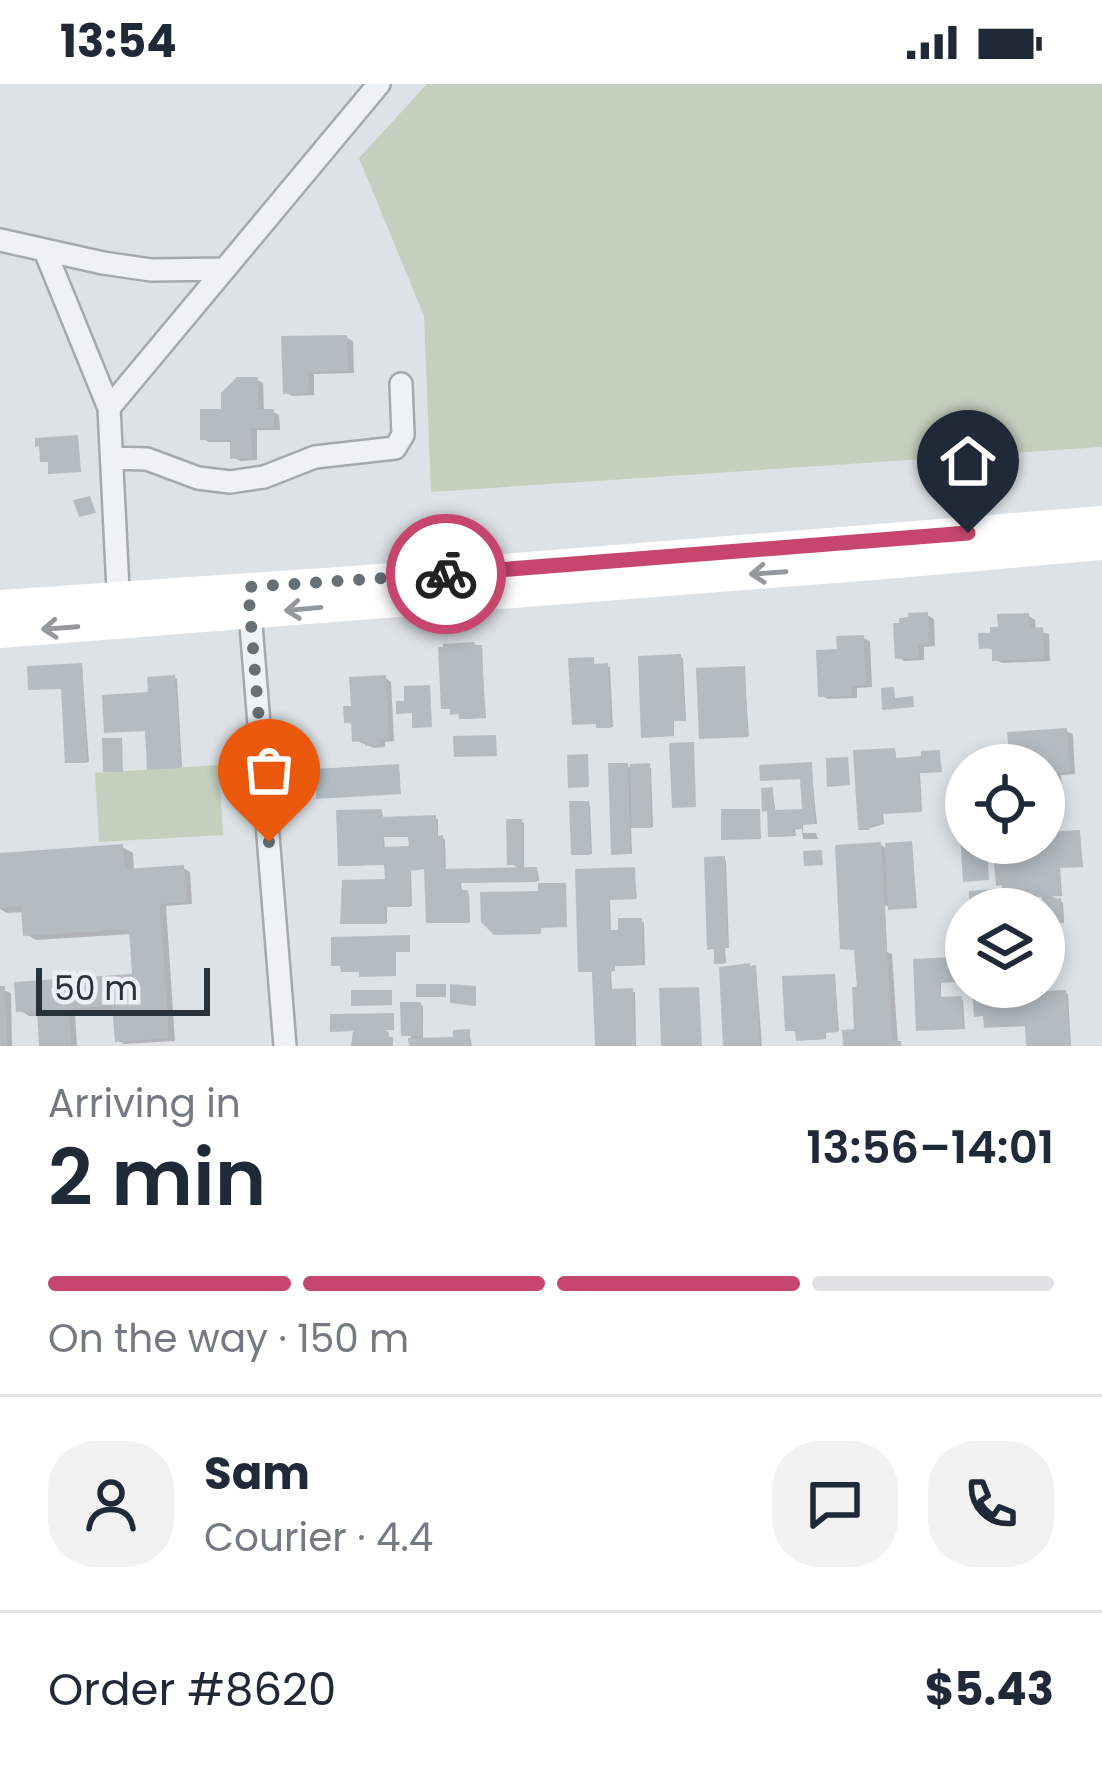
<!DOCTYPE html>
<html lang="en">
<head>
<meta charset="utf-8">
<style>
	:root { --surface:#fff; --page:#f2f2f3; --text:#1f2937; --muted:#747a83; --line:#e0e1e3; --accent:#c7466e }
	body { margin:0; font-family:Poppins,sans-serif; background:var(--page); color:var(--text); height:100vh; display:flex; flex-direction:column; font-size:45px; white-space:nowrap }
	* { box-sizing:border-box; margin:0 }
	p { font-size:39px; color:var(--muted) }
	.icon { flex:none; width:66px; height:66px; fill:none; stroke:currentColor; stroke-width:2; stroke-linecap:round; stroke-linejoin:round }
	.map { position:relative; height:962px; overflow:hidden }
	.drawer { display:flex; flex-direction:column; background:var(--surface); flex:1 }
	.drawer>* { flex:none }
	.buttons { position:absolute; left:945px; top:660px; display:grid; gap:24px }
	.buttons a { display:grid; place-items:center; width:120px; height:120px; border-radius:50%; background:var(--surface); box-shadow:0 6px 18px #0003; font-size:60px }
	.scale { position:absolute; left:36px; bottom:30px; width:174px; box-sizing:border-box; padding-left:12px; border:6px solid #27323b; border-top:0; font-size:33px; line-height:42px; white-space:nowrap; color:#27323b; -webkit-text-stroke:9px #ecf0f4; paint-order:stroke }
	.pin { position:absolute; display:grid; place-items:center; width:102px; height:102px; color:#fff; margin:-123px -51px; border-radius:50% 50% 50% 0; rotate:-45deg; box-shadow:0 0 12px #0007 }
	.pin .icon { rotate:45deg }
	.courier { position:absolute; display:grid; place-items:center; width:120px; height:120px; margin:-60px; border:9px solid #c7466e; border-radius:50%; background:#fff; color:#222; box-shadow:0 3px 15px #0007 }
	.summary em { font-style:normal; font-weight:600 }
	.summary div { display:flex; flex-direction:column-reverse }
	.summary { display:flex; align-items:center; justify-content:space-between; height:204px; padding:0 48px }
	h1 { font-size:78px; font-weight:600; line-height:90px }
	.bar { display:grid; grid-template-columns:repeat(4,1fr); gap:18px 12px; align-content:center; height:144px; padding:0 48px }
	.bar i { height:15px; border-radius:9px; background:var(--line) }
	.bar .current { background:var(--accent) }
	.bar p { grid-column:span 4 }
	.line { display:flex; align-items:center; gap:30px; padding:0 48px; border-top:3px solid var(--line) }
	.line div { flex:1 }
	.round { display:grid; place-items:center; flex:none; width:126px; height:126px; border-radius:48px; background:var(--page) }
	.status { display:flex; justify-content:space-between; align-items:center; height:84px; padding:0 60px; background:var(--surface); direction:ltr }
	.status svg { height:33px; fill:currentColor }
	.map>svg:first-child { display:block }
</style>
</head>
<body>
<div class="status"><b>13:54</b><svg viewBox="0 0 49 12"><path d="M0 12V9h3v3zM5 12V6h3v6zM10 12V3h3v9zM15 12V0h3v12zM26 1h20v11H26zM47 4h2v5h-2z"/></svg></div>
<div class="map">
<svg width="1102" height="962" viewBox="0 0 1102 962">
	<rect width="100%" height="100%" fill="#dde2e6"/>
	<path fill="#c5cfbe" d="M427 0H1102V363L431 408 424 232 359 74Z
		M219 681 223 751 99 758 95 689Z"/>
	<path fill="#0003" fill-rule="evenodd" d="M347 254 353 257 354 289 314 290V311L292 312 285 308Z
		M257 296 263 299 264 328H273L279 331 280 346H257V376L240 377 233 373V358H209L203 354 224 328Z
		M927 531 934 535 935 562 924 563V576L904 577 898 573Z
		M1029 532 1035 536 1036 547 1049 550 1050 577 1002 579 995 575V566L982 563 993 552Z
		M863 554 870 557 872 603 857 604V614L828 615 821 611 840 568Z
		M481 564 486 634 464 635 461 630H456Z
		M681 573 683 575 686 637H674V652L647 653Z
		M593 576 595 582 610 583 613 643 601 644 599 639Z
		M82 582 89 678 70 679Z
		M744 585 749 652 704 654Z
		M175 594 177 595 182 683 152 685 151 611Z
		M385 594 391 598 394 657 385 658V663L374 664 355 656 354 642 347 637 354 625Z
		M1066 647 1073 650 1075 690 1061 691 1064 729 1044 731V681H1013Z
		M895 667 897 677 939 669 942 688 920 689 922 727 883 729 884 740 863 746Z
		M811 681 817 740H803V749H816L818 755H803L802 745H795L796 752 773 753 770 727 765 726 772 706 776 729 805 727Z
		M611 682 651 684 653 743 631 744 632 770H616Z
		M588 720 590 721 592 770 576 771Z
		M382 728 384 736 438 735V754L445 755 446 788 522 786 510 779 522 738 524 739V786L538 787 539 797 461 799 462 809 469 810 470 838 431 839 427 785 411 786 412 822 387 823V839H345L388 798 387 780 344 782ZM411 752 412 764 385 766 384 753Z
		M1080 750 1083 783H1060L1062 812H1051L1063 819 1064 839H1044L1042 813 1008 814 1000 810 1001 825H971L998 808 1005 813V801H1001L1034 771V759H1044V751Z
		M912 760 917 824 893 825 885 821 887 868 892 870 898 960 902 962H846L854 949 881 761 888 766Z
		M122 763 133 769 134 787 183 784 190 788 192 820 166 822 175 957 124 960 118 956 116 926 75 929 77 962H42L41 932H29L19 926 135 893 132 850 36 856 26 850 24 828 7 829 0 825V772Z
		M724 775 726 777 729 864H725L726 879H720L717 865H712Z
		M634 786 637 814 610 815 611 849 644 838 645 881 615 882V887H611L612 908H635L636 962H598L595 888 579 788Z
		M956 876 959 898H941V916H963L965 945 921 946 916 878Z
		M756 884 762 962H726Z
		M835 893 839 947 826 948V955L801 956Z
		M1044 895 1046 910H1068L1071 962H1029L1028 942 989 943 986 932 977 931 975 907 971 903H1044Z
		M0 905 11 909 12 962H0Z
		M421 921 423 922V957L457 956 469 948 472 962H411V952Z"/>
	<path fill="#b4bcc2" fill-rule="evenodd" d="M347 251 348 287 308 288 309 309 283 310 281 252Z
		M237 293H258V325H274V344H251L252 374 230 375V356H200V325H221V309Z
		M78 351 81 388 48 390V378H40L39 362 35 363V354Z
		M90 412 96 429 79 433 73 416Z
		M928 528 929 560 918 561 919 574 895 575 893 539H899V534L908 533V529Z
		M1029 529 1030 544 1043 543 1044 575 992 577V564L979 565 978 549H990V543H998L997 530Z
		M864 551 866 601 851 602 852 612 818 613 816 566 837 565 836 552Z
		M474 558 475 561H482L485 634 459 635 458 630 450 631V625H441L438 563H443V560Z
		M681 570 685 637H673V652L641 654 638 572Z
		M594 573V580L608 579 611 644H596V640L572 641 568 574Z
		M82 579 87 679H65L61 605 28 606 27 582Z
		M745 582 748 653 699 655 696 584Z
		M175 591 181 684 147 686 145 647 104 649 102 611 148 608 147 593Z
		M386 591 389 655H379L380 661 365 662V657L352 658 351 639H344L343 622H351L349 593Z
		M430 601 432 643 412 644V629L396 630V617H404V602Z
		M894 603 895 614 913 612 914 623 882 626 881 604Z
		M1067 644 1070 688 1056 689 1058 727 1044 728V681H1010L1007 648Z
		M496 651 497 672 454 673 453 652Z
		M102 654H122L123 688H103Z
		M694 658 696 723 672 724 669 659Z
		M895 664 896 674 921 672V667L940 666 941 688 919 689 921 728 882 730 883 740 871 741 869 746H858L853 666Z
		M588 670 589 703 568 704 567 671Z
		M848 673 850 701 827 703 826 674Z
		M812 678 815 740 802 741V745L794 746V752L768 753 767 727 762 728 761 704 773 703 774 726 802 725 800 695 760 697 759 681Z
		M608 679H628L630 770 611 771Z
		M650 679 651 744H632L630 680Z
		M399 680 401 710 316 715 315 685Z
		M569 717H589L590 771H571Z
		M382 725V733L436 731 437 752 443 751 444 785 537 783V798L460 799V806H468L469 839H426L424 785 410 787V823H385L386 840H340L342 796 385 795 384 781 338 782 336 726ZM383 753H408L409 762 383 763Z
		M721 725H760L761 755 721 756Z
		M506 735H522L523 781H507Z
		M1080 746 1082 783 1059 784 1061 812 1003 815 1002 801 996 802 994 779 1001 778V770L1031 768V759H1044V748Z
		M960 747H966V759H987L989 796 963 798Z
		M912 757 916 824 888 826 885 759Z
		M881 758 892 957H901V962H843L842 946 854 945 852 903H857L854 866 840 865 835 761Z
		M123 760 125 785 184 781 186 818 160 820 169 954 115 958 112 921 69 925 71 962H39L37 927 16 928 14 898 132 890 129 845 23 852 21 822 0 824V769Z
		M822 766 823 781 804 782 803 767Z
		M725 772 728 864H724V880H714V865L707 866 704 773Z
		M635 783 636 815 609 816 610 846H618V834H642L643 881 614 882V887L610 888V905L633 904 635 962H595L592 888H578L575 785Z
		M538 799H566L567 843 541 844V850L494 851 481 838 480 808 538 807Z
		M999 805 1000 825H969V807Z
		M1061 814 1063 839 1044 840V825H1040V816Z
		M410 851V868H396V892L359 893V888H341L340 882H331V853Z
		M957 873 958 898 939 899 940 913 962 912 963 945 916 947 913 875Z
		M750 879V882L756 881 760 962H723L719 883Z
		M835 890 838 948 824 949 825 955 796 957 795 947H785L782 892Z
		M416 900H446V913H416Z
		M450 900 476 902V922L450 919Z
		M0 902H5L7 962H0Z
		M699 903 702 962H661L659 904Z
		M972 903H1044V907L1066 906 1070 962H1026L1025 942 984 944 983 932 974 933Z
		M351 906H392V921L351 922Z
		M400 918H421L422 952H401Z
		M394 929V946H386L389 949V953H393V962H351L353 947 330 948V930Z
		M470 945V962H409L408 954 453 953V946Z"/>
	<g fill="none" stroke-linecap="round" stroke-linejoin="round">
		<defs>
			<path id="street" d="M0 156 103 179 151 186 224 185
				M45 167 109 324 119 526
				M109 324 379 0
				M112 374 147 375 198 394 230 398 264 393 315 373 395 364 403 351 401 300
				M249 516 285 962"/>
		</defs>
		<use href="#street" stroke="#a3aaaf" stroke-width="26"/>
		<use href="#street" stroke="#eff2f4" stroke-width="21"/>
		<path stroke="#fff" stroke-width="30" d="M0 521 354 497 1102 437
			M0 549 885 480 1102 461"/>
	</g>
	<defs><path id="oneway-shaft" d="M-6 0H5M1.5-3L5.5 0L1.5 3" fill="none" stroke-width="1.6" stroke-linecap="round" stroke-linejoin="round" transform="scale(3)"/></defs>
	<g stroke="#93989d">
		<use href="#oneway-shaft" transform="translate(768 489) rotate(176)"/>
		<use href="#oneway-shaft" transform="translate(303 525) rotate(175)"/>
		<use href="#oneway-shaft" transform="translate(60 544) rotate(176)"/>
	</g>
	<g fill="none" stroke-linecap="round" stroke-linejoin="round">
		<path stroke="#677077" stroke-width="12" stroke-dasharray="0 21.6" d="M269 758 248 503 446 490"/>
		<path stroke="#c7466e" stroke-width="15" d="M446 490 968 449"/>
	</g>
</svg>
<div class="buttons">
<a><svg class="icon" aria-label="locate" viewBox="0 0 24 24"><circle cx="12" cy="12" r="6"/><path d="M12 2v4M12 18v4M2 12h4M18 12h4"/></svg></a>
<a><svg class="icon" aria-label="layers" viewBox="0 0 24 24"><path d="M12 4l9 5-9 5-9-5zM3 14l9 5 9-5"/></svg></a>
</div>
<div class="scale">50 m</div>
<div class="pin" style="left:269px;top:758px;background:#ea580c"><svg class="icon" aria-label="bag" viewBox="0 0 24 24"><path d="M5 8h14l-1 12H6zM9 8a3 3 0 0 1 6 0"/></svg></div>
<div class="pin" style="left:968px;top:449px;background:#1f2937"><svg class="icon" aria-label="home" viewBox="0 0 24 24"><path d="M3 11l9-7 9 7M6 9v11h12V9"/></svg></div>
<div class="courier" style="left:446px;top:490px"><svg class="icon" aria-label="bike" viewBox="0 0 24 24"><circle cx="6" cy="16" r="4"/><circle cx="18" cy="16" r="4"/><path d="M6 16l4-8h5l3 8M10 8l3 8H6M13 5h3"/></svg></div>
</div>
<section class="drawer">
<div class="summary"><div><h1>2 min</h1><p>Arriving in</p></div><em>13:56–14:01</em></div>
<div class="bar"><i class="current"></i><i class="current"></i><i class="current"></i><i></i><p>On the way · 150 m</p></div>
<div class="line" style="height:216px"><a class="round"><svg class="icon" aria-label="person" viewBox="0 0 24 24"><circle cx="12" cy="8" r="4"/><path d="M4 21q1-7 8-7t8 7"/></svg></a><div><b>Sam</b><p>Courier · 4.4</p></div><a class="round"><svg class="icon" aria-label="chat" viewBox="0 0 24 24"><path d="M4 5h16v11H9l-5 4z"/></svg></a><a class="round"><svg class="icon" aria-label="phone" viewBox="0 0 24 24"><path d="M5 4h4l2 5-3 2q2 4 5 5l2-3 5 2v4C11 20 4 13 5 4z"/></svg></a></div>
<div class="line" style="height:156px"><div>Order #8620</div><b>$5.43</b></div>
</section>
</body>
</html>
